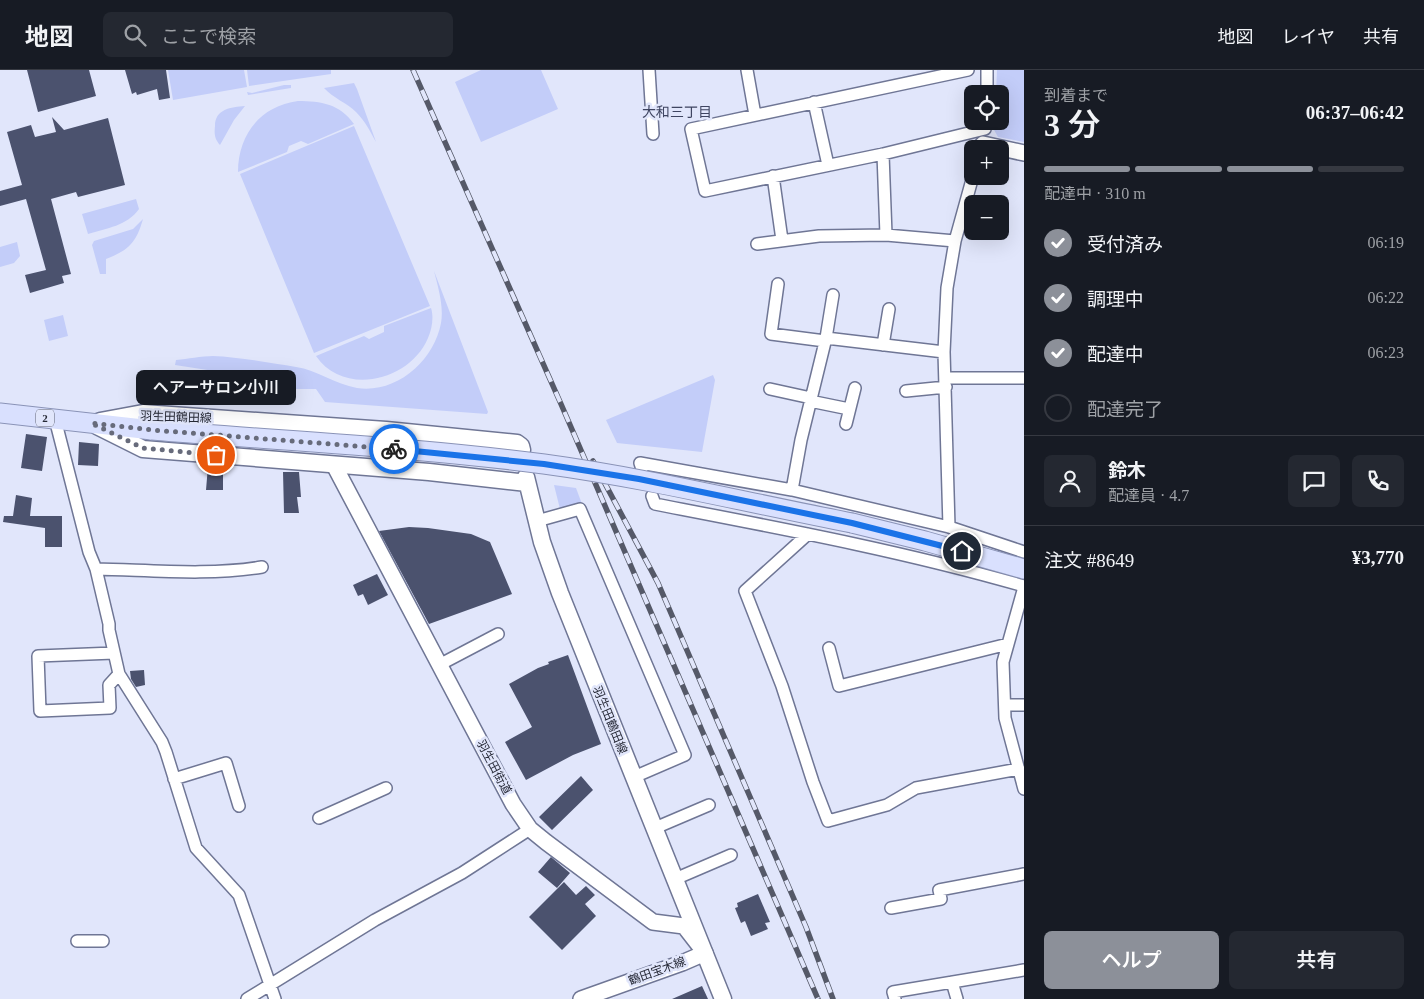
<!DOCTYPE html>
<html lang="ja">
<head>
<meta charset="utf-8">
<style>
	:root { --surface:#171b24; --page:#242831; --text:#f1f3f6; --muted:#9ea1a6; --line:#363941; --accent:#8c9099 }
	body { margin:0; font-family:"Times New Roman","Noto Sans JP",serif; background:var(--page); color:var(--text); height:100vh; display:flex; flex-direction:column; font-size:19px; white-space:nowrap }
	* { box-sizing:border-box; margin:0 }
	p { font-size:16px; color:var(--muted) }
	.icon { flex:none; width:28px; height:28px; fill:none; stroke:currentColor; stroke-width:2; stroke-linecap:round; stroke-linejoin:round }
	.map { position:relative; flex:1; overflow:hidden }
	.drawer { display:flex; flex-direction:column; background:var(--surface); width:400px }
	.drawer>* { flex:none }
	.fabs { position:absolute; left:964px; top:15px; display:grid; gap:10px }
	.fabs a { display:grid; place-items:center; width:45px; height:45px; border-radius:8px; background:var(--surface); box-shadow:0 5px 20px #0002; font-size:25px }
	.pin { position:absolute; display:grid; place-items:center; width:42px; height:42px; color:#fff; margin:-21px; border:2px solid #fff; border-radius:50%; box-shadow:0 1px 5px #0007 }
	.courier { position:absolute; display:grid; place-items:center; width:50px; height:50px; margin:-25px; border:4px solid #1a73e8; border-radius:50%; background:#fff; color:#222; box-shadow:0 1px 6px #0007 }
	.bubble { position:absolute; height:35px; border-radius:8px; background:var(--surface); box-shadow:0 5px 20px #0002; font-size:16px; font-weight:600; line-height:35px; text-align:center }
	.overview em { font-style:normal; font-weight:600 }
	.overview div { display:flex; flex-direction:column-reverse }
	.overview { display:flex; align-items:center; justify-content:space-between; height:85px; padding:0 20px }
	h1 { font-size:32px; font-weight:600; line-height:38px }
	.bar { display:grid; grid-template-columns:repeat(4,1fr); gap:8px 5px; align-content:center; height:60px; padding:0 20px }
	.bar i { height:6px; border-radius:4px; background:var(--line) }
	.bar .current { background:var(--accent) }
	.bar p { grid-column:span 4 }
	.line { display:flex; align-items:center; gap:12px; padding:0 20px; border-top:1px solid var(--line) }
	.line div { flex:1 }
	.round { display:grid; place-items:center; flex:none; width:52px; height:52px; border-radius:8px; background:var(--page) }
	ol { padding:0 20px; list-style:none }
	li { display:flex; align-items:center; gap:15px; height:55px }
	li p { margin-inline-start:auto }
	li .icon { padding:5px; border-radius:50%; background:var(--accent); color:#fff; stroke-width:4 }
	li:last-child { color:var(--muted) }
	li i { width:28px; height:28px; border:2px solid var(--line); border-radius:50% }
	.action { display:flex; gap:10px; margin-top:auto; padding:10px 20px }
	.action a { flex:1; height:58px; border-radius:8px; background:var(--accent); color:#fff; font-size:20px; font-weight:600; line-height:58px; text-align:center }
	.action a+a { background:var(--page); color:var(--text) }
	header { display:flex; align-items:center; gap:30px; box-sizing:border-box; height:70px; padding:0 25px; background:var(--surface); border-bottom:1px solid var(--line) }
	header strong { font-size:24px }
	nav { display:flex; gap:28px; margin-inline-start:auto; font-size:18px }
	.search { width:350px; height:45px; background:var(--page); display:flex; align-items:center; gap:12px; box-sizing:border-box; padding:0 18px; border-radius:8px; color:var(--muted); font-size:19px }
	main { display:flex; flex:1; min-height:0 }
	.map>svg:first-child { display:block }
</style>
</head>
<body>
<header>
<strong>地図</strong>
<div class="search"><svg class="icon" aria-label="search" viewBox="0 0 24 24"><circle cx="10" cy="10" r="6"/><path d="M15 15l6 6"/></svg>ここで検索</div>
<nav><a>地図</a><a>レイヤ</a><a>共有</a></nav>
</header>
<main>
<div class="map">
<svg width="1024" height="929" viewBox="0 0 1024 929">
	<rect width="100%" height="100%" fill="#e1e6fb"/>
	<path fill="#c3cdf9" d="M168 0H244L247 17 173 30Z
		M247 0H331V4L249 16Z
		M481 0H541L558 39 481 72 455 12Z
		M997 0H1024V72L998 67 993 58 994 51H1000V24H996Z
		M354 13 357 19 376 72C370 61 365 51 356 42 347 33 333 28 324 18Z
		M284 15H291V18L248 25 247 22 252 23Z
		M298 31C321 31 340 34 354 54L308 74 301 71 289 76 287 82 238 102C238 65 260 36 298 31Z
		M245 36 234 50 220 75C215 69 214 65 215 56 215 39 231 37 245 36Z
		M354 56 430 236 314 283 240 104Z
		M136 129 139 139C127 156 107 158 88 164L82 144Z
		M143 149C136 173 129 180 106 189V204H100L92 175 94 171 133 159Z
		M17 172 20 186 14 193 0 197V177Z
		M434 201 488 342 487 344 325 332 316 319H285L272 310 175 295 176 290C188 289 201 286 213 286 238 287 271 293 296 297 317 300 335 314 357 318 396 324 434 291 441 253 444 236 438 217 434 201Z
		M431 238C434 247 432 259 428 268 410 311 344 327 316 286L364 266 369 269 384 262V256Z
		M63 245 68 266 49 271 44 250Z
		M713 305 715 310 702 382 617 373 606 350Z
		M554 415 576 418 582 434 560 439Z"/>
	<path fill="#4b526e" d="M27 0H89L96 26 38 42Z
		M125 0H166L170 28 159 30 157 19 137 25 136 22 132 24Z
		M52 47 64 60 108 48 125 115 78 127 76 122 51 129 71 204 62 206 64 213 30 223 25 205 46 200 26 129 0 136V121L22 115 7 62 31 55 35 67 56 62Z
		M26 364 47 367 42 401 21 398Z
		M79 372 99 374 98 396 78 395Z
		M208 396H223V420H206Z
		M283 402H299L301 427H297L299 443H284Z
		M16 425 32 428 30 446H62V477H45V458L3 452 4 446H13Z
		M409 457 428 458 471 464 490 472 512 524 429 554 379 461Z
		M377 504 388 525 368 535 363 524 358 526 353 515Z
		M568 585 601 674 573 685 526 710 505 672 532 657 509 614 538 598 549 594 548 592Z
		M144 600 145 615 136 617 131 609 130 601Z
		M581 706 593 720 552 760 539 747Z
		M551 787 570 803 557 818 538 802Z
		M564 812 576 825 586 816 595 825 585 834 596 846 562 880 529 847Z
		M758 824 770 852 765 853 768 859 751 866 745 851 741 853 735 838 738 837 737 833Z
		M702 916 708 929H672Z"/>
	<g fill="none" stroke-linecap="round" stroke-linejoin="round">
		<defs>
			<path id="minor" d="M649 0 653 64
				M747 0 755 45
				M968 0 691 59 705 121 883 84 985 59
				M987 24V0
				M814 32 828 95
				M883 84 886 165
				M773 106 782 170
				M757 174 819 166 886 165 955 171
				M778 214 771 264 825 271
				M826 268 944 282
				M883 275 889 239
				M945 308H1024
				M770 319 811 328
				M906 321 946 317
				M810 331 849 339
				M55 349 89 482 96 499 109 554V560L119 604 162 672 166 682 196 778 239 825 275 929
				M846 354 855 318
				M642 399 640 393 792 420 949 457 1024 482
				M792 420 801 370 826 268 833 225
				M652 426 655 434C779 458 903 481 1024 516
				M537 451 580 439 685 685 634 707
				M949 457 944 282 947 218 955 171 973 106
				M808 464 745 521 782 616 813 712 828 751 887 735 916 718 1019 699
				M96 499C149 500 209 506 262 497
				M1024 517 1003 592 1005 648 1024 719
				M829 578 839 616 1008 574
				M114 583 38 586 40 641 110 638 109 615 119 604
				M439 595 498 564
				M1005 635H1024
				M174 709 226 693 239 736
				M319 748 386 718
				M655 758 709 735
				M675 809 731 785
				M891 838 941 829 939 820 1024 804
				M77 871H103
				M952 912 957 929
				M247 929 375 850 462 803 530 759
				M895 929 893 922 1024 900"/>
			<path id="tertiary" d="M983 74 1024 83
				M334 395 513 734 530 759 546 772 653 852 684 856 705 883 682 893 581 929"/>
			<path id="secondary" d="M100 351 143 343 386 360 517 373 521 376 522 380
				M97 356 143 379 429 402 527 413
				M526 407 542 472 560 523 723 929"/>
			<path id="primary" d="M0 343 152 360
				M852 453 925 471 1024 499"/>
		</defs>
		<use href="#minor" stroke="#6f7695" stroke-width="14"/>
		<use href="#tertiary" stroke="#6f7695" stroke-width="18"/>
		<use href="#secondary" stroke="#6f7695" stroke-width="19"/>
		<use href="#primary" stroke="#8a93b7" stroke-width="21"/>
		<use href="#minor" stroke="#fff" stroke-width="11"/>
		<use href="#tertiary" stroke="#fff" stroke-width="15"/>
		<use href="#secondary" stroke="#fff" stroke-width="16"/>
		<use href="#primary" stroke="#d9e0fe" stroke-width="19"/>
		<defs>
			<path id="rail" d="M413 0 561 334 818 929
				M593 391 658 513 806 857 833 929"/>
		</defs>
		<use href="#rail" stroke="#555968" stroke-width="5.5"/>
		<use href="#rail" stroke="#e1e6fb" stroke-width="4" stroke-dasharray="11" stroke-linecap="butt"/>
		<defs>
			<path id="primary-bridge" d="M152 360C283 371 414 377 544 394 647 408 749 433 852 453"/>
		</defs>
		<use href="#primary-bridge" stroke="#8a93b7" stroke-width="21" stroke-linecap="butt"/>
		<use href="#primary-bridge" stroke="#d9e0fe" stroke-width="19"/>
	</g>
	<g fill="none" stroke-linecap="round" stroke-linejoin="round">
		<path stroke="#676b7b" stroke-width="5" stroke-dasharray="0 9" d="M216 385 143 378 91 353 152 360 394 379"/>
		<path stroke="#1a73e8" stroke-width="6" d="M394 379 544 394 639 409 852 453 962 481"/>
	</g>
	<g text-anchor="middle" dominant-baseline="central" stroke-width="5" stroke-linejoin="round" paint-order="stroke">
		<rect fill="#e1e6fb" stroke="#5e6271" stroke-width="1" x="36" y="339.5" width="18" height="17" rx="4"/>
		<g font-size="11" font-weight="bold" fill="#262936">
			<text x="45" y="348">2</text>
		</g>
		<g font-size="12" fill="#262936" stroke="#e1e6fb">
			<text transform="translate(176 347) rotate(2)">羽生田鶴田線</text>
			<text transform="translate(610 650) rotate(68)">羽生田鶴田線</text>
			<text transform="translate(494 697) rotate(62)">羽生田街道</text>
			<text transform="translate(657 901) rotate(-20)">鶴田宝木線</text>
		</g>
		<g font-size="14" fill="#3f4561" stroke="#e1e6fb">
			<text x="677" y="42">大和三丁目</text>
		</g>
	</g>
</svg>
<div class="fabs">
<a><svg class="icon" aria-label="locate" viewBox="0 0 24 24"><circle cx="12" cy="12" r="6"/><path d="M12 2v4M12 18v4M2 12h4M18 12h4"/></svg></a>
<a>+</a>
<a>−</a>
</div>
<div class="pin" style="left:216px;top:385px;background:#ea580c"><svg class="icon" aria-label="bag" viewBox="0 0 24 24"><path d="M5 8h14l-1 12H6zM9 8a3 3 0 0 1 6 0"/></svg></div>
<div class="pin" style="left:962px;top:481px;background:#1f2937"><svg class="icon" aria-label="home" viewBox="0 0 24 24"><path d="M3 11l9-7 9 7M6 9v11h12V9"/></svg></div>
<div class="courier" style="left:394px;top:379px"><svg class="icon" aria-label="bike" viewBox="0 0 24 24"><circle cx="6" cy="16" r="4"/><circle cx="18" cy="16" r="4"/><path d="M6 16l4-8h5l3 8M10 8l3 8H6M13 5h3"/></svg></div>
<div class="bubble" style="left:136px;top:300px;width:160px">ヘアーサロン小川</div>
</div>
<section class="drawer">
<div class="overview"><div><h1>3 分</h1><p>到着まで</p></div><em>06:37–06:42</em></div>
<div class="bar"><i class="current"></i><i class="current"></i><i class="current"></i><i></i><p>配達中 · 310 m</p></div>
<ol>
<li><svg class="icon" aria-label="check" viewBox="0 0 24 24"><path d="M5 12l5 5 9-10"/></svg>受付済み<p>06:19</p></li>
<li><svg class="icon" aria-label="check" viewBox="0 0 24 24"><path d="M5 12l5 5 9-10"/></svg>調理中<p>06:22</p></li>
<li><svg class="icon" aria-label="check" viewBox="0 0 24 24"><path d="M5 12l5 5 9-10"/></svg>配達中<p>06:23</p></li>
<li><i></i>配達完了</li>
</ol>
<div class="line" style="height:90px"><a class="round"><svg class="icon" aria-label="person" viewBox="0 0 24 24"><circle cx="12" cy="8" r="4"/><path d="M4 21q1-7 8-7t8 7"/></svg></a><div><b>鈴木</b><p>配達員 · 4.7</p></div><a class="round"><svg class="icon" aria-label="chat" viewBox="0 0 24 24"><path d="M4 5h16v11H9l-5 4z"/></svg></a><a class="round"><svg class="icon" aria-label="phone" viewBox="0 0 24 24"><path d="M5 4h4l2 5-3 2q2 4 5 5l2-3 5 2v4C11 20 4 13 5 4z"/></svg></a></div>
<div class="line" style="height:65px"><div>注文 #8649</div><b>¥3,770</b></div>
<div class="action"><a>ヘルプ</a><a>共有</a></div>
</section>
</main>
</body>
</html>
